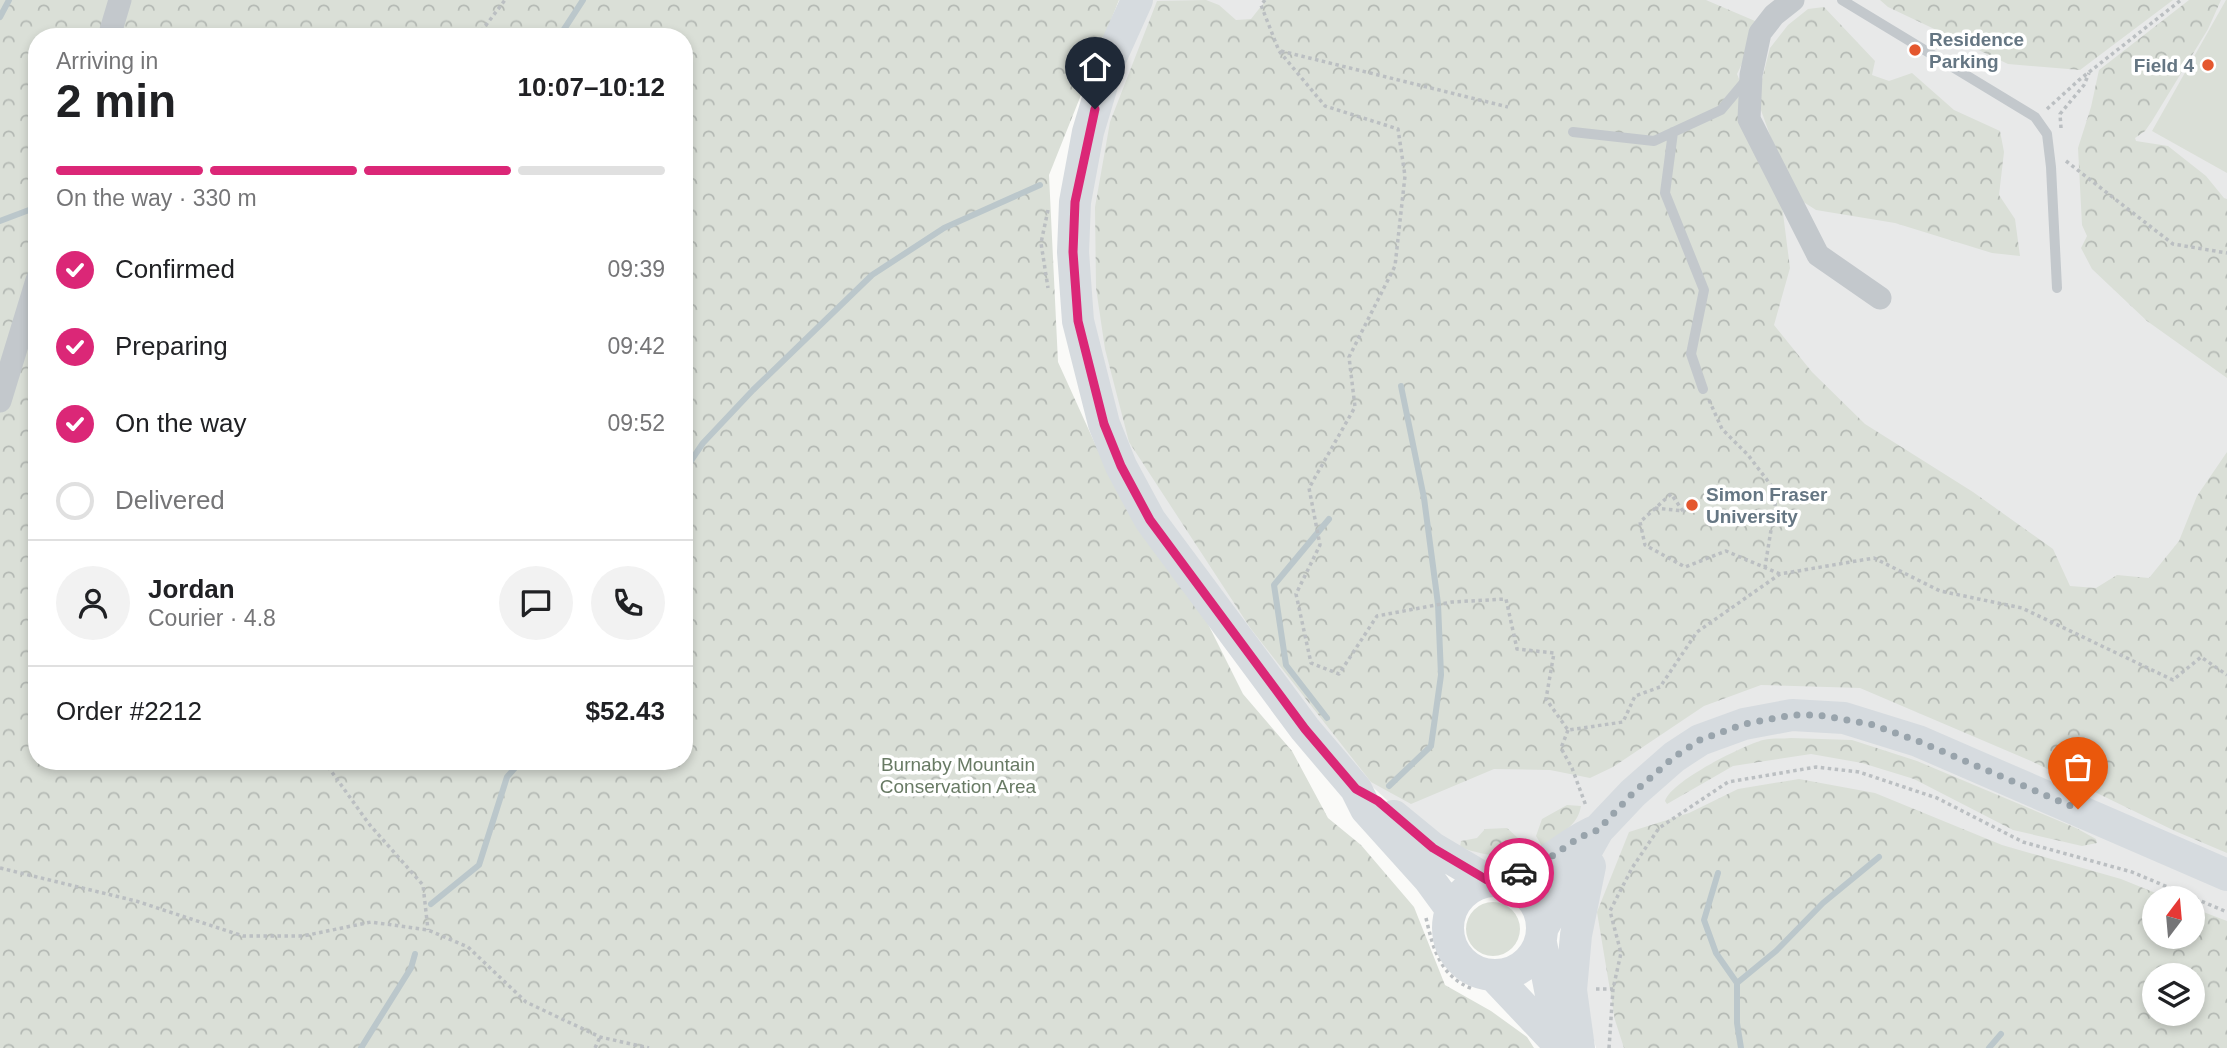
<!DOCTYPE html>
<html lang="en">
<head>
<meta charset="utf-8">
<style>
	:root { --surface:#fff; --page:#f2f2f2; --text:#202124; --muted:#757577; --line:#e0e0e0; --accent:#db2777 }
	body { margin:0; font-family:Helvetica,sans-serif; background:var(--page); color:var(--text); height:100vh; display:flex; flex-direction:column; font-size:26px; white-space:nowrap }
	* { box-sizing:border-box; margin:0 }
	p { font-size:23px; color:var(--muted) }
	.icon { flex:none; width:38px; height:38px; fill:none; stroke:currentColor; stroke-width:2; stroke-linecap:round; stroke-linejoin:round }
	.map { position:relative; flex:1; overflow:hidden }
	.sheet { position:absolute; left:28px; top:28px; width:665px; height:742px; display:flex; flex-direction:column; background:var(--surface); border-radius:28px; box-shadow:0 4px 10px #0003 }
	.sheet>* { flex:none }
	.needle { width:46px; rotate:16deg }
	.buttons { position:absolute; left:2142px; top:886px; display:grid; gap:14px }
	.buttons a { display:grid; place-items:center; width:63px; height:63px; border-radius:50%; background:var(--surface); box-shadow:0 4px 10px #0003; font-size:35px }
	.pin { position:absolute; display:grid; place-items:center; width:60px; height:60px; color:#fff; margin:-72px -30px; border-radius:50% 50% 50% 0; rotate:-45deg; box-shadow:0 0 7px #0007 }
	.pin .icon { rotate:45deg }
	.courier { position:absolute; display:grid; place-items:center; width:70px; height:70px; margin:-35px; border:5px solid #db2777; border-radius:50%; background:#fff; color:#222; box-shadow:0 2px 9px #0007 }
	.headline em { font-style:normal; font-weight:700 }
	.headline div { display:flex; flex-direction:column-reverse }
	.headline { display:flex; align-items:center; justify-content:space-between; height:119px; padding:0 28px }
	h1 { font-size:46px; font-weight:700; line-height:52px }
	.bar { display:grid; grid-template-columns:repeat(4,1fr); gap:10px 7px; align-content:center; height:84px; padding:0 28px }
	.bar i { height:9px; border-radius:5px; background:var(--line) }
	.bar .active { background:var(--accent) }
	.bar p { grid-column:span 4 }
	.line { display:flex; align-items:center; gap:18px; padding:0 28px; border-top:2px solid var(--line) }
	.line div { flex:1 }
	.round { display:grid; place-items:center; flex:none; width:74px; height:74px; border-radius:37px; background:var(--page) }
	ol { padding:0 28px; list-style:none }
	li { display:flex; align-items:center; gap:21px; height:77px }
	li p { margin-inline-start:auto }
	li .icon { padding:7px; border-radius:50%; background:var(--accent); color:#fff; stroke-width:4 }
	li:last-child { color:var(--muted) }
	li i { width:38px; height:38px; border:4px solid var(--line); border-radius:50% }
	.map>svg:first-child { display:block }
</style>
</head>
<body>
<div class="map">
<svg width="2227" height="1048" viewBox="0 0 2227 1048">
	<defs>
		<pattern id="forest-crowns" width="20" height="18" patternUnits="userSpaceOnUse" patternTransform="scale(1.75)"><rect width="20" height="18" fill="#dadfd7"/><path d="M2 6a3 3 0 1 1 6 0M12 15a3 3 0 1 1 6 0" fill="none" stroke="#b4b9b4"/></pattern>
	</defs>
	<rect width="100%" height="100%" fill="#fafaf8"/>
	<path fill="#e8e9e9" fill-rule="evenodd" d="M1152 0H2227V1048H1596L1583 999 1584 928 1515 868 1495 871 1412 823 1365 780 1309 715 1181 544 1134 466 1094 343 1085 233 1106 106ZM2154 898H2193V936H2154ZM2154 975H2193V1013H2154Z"/>
	<path fill="url(#forest-crowns)" fill-rule="evenodd" d="M0 0H1119L1049 175 1058 362 1112 481 1192 592 1243 694 1292 751 1328 818 1361 845 1414 907 1445 985 1491 1011 1527 1037 1534 1048H0ZM37 37H684V761H37Z
		M1206 0 1219 5 1236 20 1251 19 1266 0H1706L1755 21 1753 41 1737 74 1778 174 1790 268 1774 325 1812 372 1865 424 1973 492 2053 549 2070 586 2096 588 2117 575 2149 578 2179 541 2197 496 2227 452V853L2175 831 2031 761 1860 688 1761 685 1704 706 1613 767 1590 778 1550 770 1494 769 1411 804 1371 782 1251 629 1129 442 1105 349 1096 288 1095 207 1110 122 1157 1Z
		M1880 0H2173L2080 70 2008 64 1888 7Z
		M2189 0H2221L2208 29 2152 121 2145 131 2135 138 2136 141 2168 146 2206 176 2224 198 2227 199V378L2147 321 2092 269 2081 248 2087 236 2082 225 2078 148 2091 107 2099 70Z
		M1824 7 1875 61 1872 75 1889 81 1912 73 1954 110 2000 131 2004 152 1999 195 2015 219 2020 256 1992 253 1895 223 1816 210 1791 194 1757 99 1770 48 1788 25 1808 9Z
		M1791 738 1852 740 1917 761 2076 828 2096 839 2097 843 2082 846 2013 830 1914 779 1862 763 1811 754 1733 766 1667 804 1665 801C1671 781 1742 746 1763 740 1772 738 1782 739 1791 738Z
		M1799 779 1875 793 2002 845 2121 879 2168 898H2154V936H2193V908L2227 921V1048H1624L1615 1020 1597 912 1629 832 1689 813 1738 789ZM2154 975H2193V1013H2154Z
		M1567 805 1581 806C1578 826 1559 835 1542 846L1536 836 1542 819Z
		M1507 828 1519 839 1522 853C1502 859 1479 854 1460 847L1461 841 1477 838 1485 829Z"/>
	<path fill="#dadfd7" d="M2226 0H2227V173L2152 131Z
		M1466 929a27 27 0 1 1 54 0a27 27 0 1 1-54 0Z"/>
	<g fill="none" stroke-linecap="round" stroke-linejoin="round">
		<path stroke="#bbc7cb" stroke-width="6" d="M0 17 9 0
			M559 37 583 0
			M0 221 37 207
			M684 471 703 443 753 390 872 275 944 228 1040 185
			M1327 718 1286 665 1274 585 1329 519
			M1389 786 1431 746 1441 675 1438 604 1424 498 1401 386
			M1718 873 1704 920 1716 953 1737 983V1023L1741 1048
			M431 904 479 865 507 777 521 761
			M1737 983 1776 951 1823 903 1879 857
			M361 1048 411 968 415 954
			M1989 1048 2001 1034"/>
		<path stroke="#bbbfc2" stroke-width="3.5" stroke-dasharray="3.5 3.5" stroke-linecap="butt" d="M1265 0 1261 5 1279 51 1325 106 1398 129 1405 176 1395 266 1349 357 1355 407 1309 488 1320 545 1296 594 1311 663 1339 674 1377 616 1452 602 1506 599 1517 649 1554 653 1546 699 1568 730 1623 722 1635 696 1660 687 1697 632 1780 574 1874 558 1940 591 2022 608 2173 680 2201 657 2227 675
			M477 37 505 0
			M1281 51 1508 107
			M2047 109 2079 80 2181 0
			M2061 128 2060 114 2084 85 2089 73
			M2066 161 2173 244 2227 253
			M1048 210 1041 243 1048 288
			M1709 400 1722 429 1748 455 1777 493 1765 567
			M1655 508 1683 511 1671 494 1640 522 1645 545 1685 567 1726 551 1780 574
			M1568 730 1561 748 1572 768 1586 806
			M324 761 369 824 423 885 428 930
			M0 868 136 901 243 936H303L371 922 428 930 468 947 526 1002 600 1037 649 1048
			M1426 918C1433 948 1440 977 1473 989
			M1596 989H1613
			M595 1048 600 1037
			M1609 1048 1613 989 1621 953 1610 911 1632 868 1659 828 1728 782 1816 767 1859 772 1937 798 2023 842 2132 872 2227 912"/>
		<path stroke="#c3c8cc" stroke-width="10" d="M1842 0 2035 117 2047 134 2051 167 2057 288
			M1573 132 1654 141 1721 110 1747 79
			M1673 132 1665 193 1704 290 1691 354 1703 389"/>
		<path stroke="#c3c8cc" stroke-width="23" d="M1793 0 1774 15 1760 33 1751 75 1749 119 1818 255 1880 298
			M109 37 120 0
			M0 401 37 280"/>
		<path stroke="#d6dbdf" stroke-width="32" d="M1137 0 1109 62 1088 132 1075 202 1073 252 1078 321 1104 424 1121 466 1150 520 1305 729 1356 789 1366 809 1429 879 1451 909
			M1394 816 1433 848 1487 880
			M1448 928a47 47 0 1 1 94 0a47 47 0 1 1-94 0Z
			M1509 884C1519 873 1529 870 1541 864 1561 853 1577 838 1598 830
			M1543 927 1598 830 1633 793 1674 757 1700 740 1744 724 1792 715 1844 718 1918 741 2227 875
			M1541 943 1559 1036
			M1493 975 1562 1048
			M1579 1048 1571 990 1576 935 1590 866"/>
	</g>
	<g fill="none" stroke-linecap="round" stroke-linejoin="round">
		<path stroke="#99a4ac" stroke-width="7" stroke-dasharray="0 12.6" d="M1519 873 1542 863 1580 837 1598 830 1633 793 1674 757 1700 740 1744 724 1792 715H1818L1870 724 1918 741 2078 809"/>
		<path stroke="#db2777" stroke-width="9" d="M1095 109 1075 202 1073 252 1078 321 1104 424 1121 466 1150 520 1305 729 1356 789 1378 801 1433 848 1487 880 1508 884 1519 873"/>
	</g>
	<g fill="#e4572e" stroke="#fff" stroke-width="2.5">
		<circle cx="1915" cy="50" r="7"/>
		<circle cx="2208" cy="65" r="7"/>
		<circle cx="1692" cy="505" r="7"/>
	</g>
	<g text-anchor="middle" dominant-baseline="central" stroke-width="7" stroke-linejoin="round" paint-order="stroke">
		<g font-size="19" font-weight="bold" fill="#657683" stroke="#fff" text-anchor="start">
			<text x="1929" y="39">Residence<tspan x="1929" dy="22">Parking</tspan></text>
			<text x="2194" y="65" text-anchor="end">Field 4</text>
			<text x="1706" y="494">Simon Fraser<tspan x="1706" dy="22">University</tspan></text>
		</g>
		<g font-size="19" fill="#687a64" stroke="#fff">
			<text x="958" y="764">Burnaby Mountain<tspan x="958" dy="22">Conservation Area</tspan></text>
		</g>
	</g>
</svg>
<div class="buttons">
<a><svg class="needle" viewBox="-14 -14 28 28"><path d="M0-13l5 13h-10z" fill="#e53935"/><path d="M0 13l5-13h-10z" fill="#757577"/></svg></a>
<a><svg class="icon" aria-label="layers" viewBox="0 0 24 24"><path d="M12 4l9 5-9 5-9-5zM3 14l9 5 9-5"/></svg></a>
</div>
<div class="pin" style="left:2078px;top:809px;background:#ea580c"><svg class="icon" aria-label="bag" viewBox="0 0 24 24"><path d="M5 8h14l-1 12H6zM9 8a3 3 0 0 1 6 0"/></svg></div>
<div class="pin" style="left:1095px;top:109px;background:#1f2937"><svg class="icon" aria-label="home" viewBox="0 0 24 24"><path d="M3 11l9-7 9 7M6 9v11h12V9"/></svg></div>
<div class="courier" style="left:1519px;top:873px"><svg class="icon" aria-label="car" viewBox="0 0 24 24"><path d="M5 17H2v-5l4-1 3-4h7l3 4 3 1v5h-3M9 17h6M6 11h13"/><circle cx="7" cy="17" r="2"/><circle cx="17" cy="17" r="2"/></svg></div>
<section class="sheet">
<div class="headline"><div><h1>2 min</h1><p>Arriving in</p></div><em>10:07–10:12</em></div>
<div class="bar"><i class="active"></i><i class="active"></i><i class="active"></i><i></i><p>On the way · 330 m</p></div>
<ol>
<li><svg class="icon" aria-label="check" viewBox="0 0 24 24"><path d="M5 12l5 5 9-10"/></svg>Confirmed<p>09:39</p></li>
<li><svg class="icon" aria-label="check" viewBox="0 0 24 24"><path d="M5 12l5 5 9-10"/></svg>Preparing<p>09:42</p></li>
<li><svg class="icon" aria-label="check" viewBox="0 0 24 24"><path d="M5 12l5 5 9-10"/></svg>On the way<p>09:52</p></li>
<li><i></i>Delivered</li>
</ol>
<div class="line" style="height:126px"><a class="round"><svg class="icon" aria-label="person" viewBox="0 0 24 24"><circle cx="12" cy="8" r="4"/><path d="M4 21q1-7 8-7t8 7"/></svg></a><div><b>Jordan</b><p>Courier · 4.8</p></div><a class="round"><svg class="icon" aria-label="chat" viewBox="0 0 24 24"><path d="M4 5h16v11H9l-5 4z"/></svg></a><a class="round"><svg class="icon" aria-label="phone" viewBox="0 0 24 24"><path d="M5 4h4l2 5-3 2q2 4 5 5l2-3 5 2v4C11 20 4 13 5 4z"/></svg></a></div>
<div class="line" style="height:91px"><div>Order #2212</div><b>$52.43</b></div>
</section>
</div>
</body>
</html>
